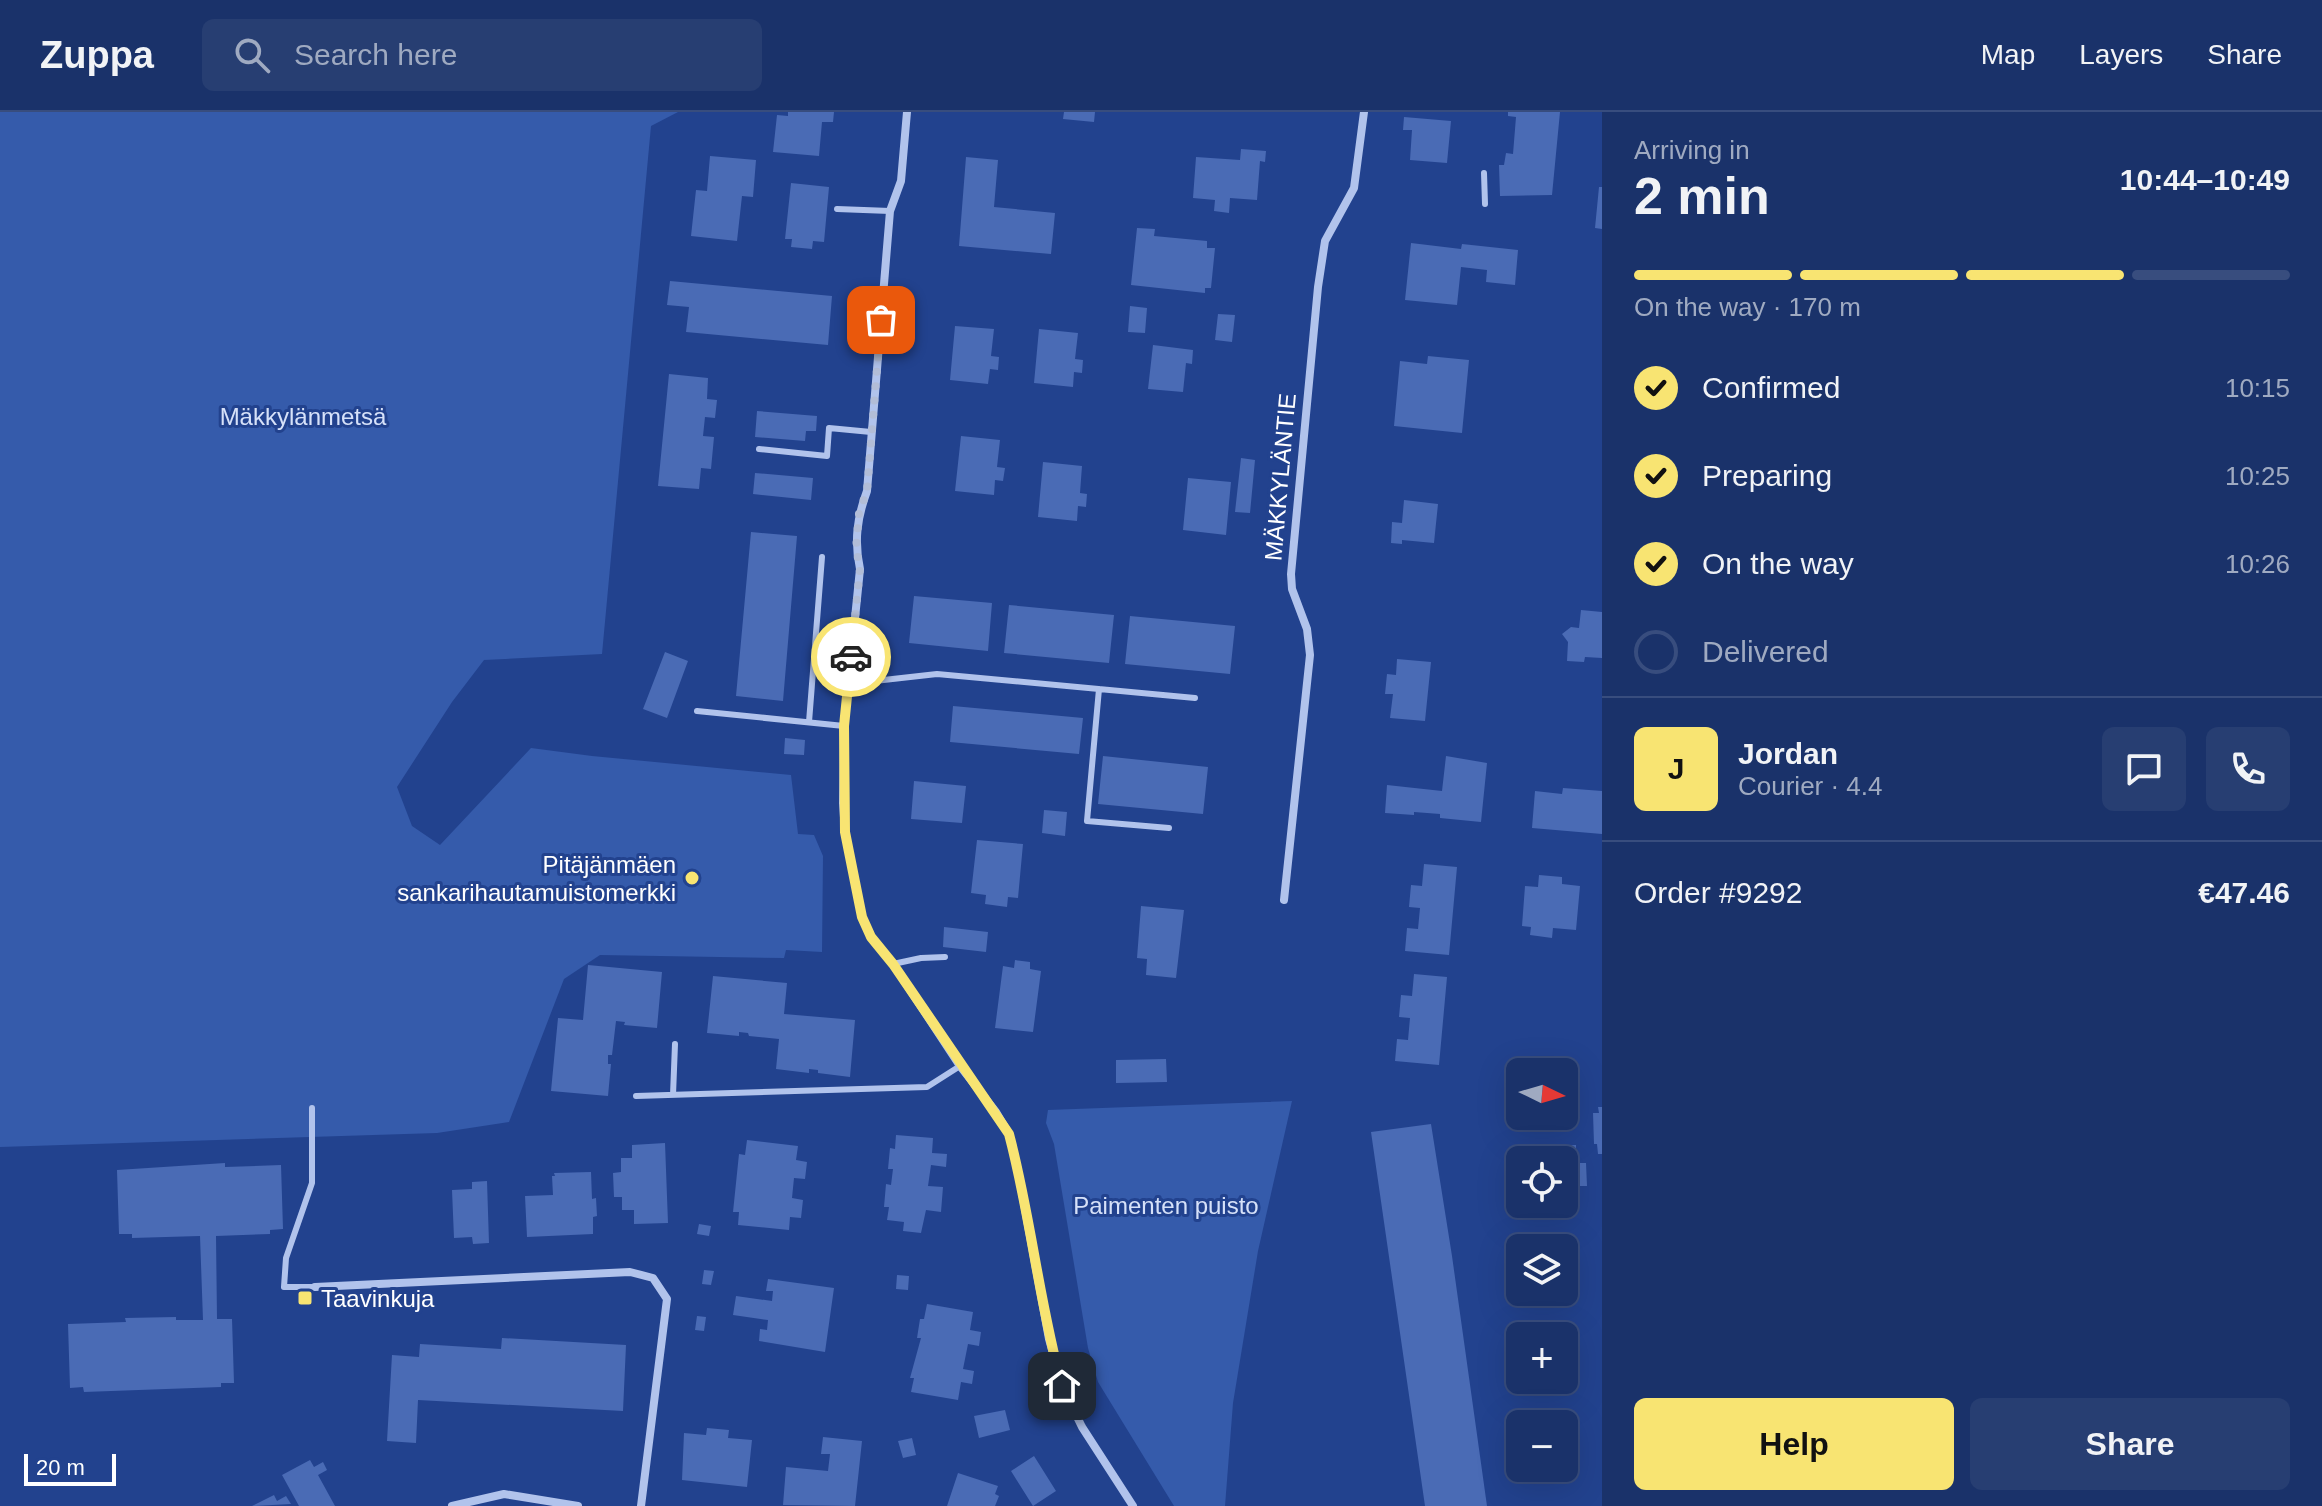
<!DOCTYPE html>
<html lang="en">
<head>
<meta charset="utf-8">
<style>
	:root { --surface:#1a326a; --page:#273e72; --text:#f1f3f6; --muted:#9faac1; --line:#384d7e; --accent:#f8e472 }
	body { margin:0; font-family:Helvetica,sans-serif; background:var(--page); color:var(--text); height:100vh; display:flex; flex-direction:column; font-size:30px; white-space:nowrap }
	* { box-sizing:border-box; margin:0 }
	p { font-size:26px; color:var(--muted) }
	.icon { flex:none; width:44px; height:44px; fill:none; stroke:currentColor; stroke-width:2; stroke-linecap:round; stroke-linejoin:round }
	.map { position:relative; flex:1; overflow:hidden }
	.side { display:flex; flex-direction:column; background:var(--surface); width:720px }
	.side>* { flex:none }
	.needle { width:52px; rotate:95deg }
	.controls { position:absolute; left:1506px; top:946px; display:grid; gap:16px }
	.controls a { display:grid; place-items:center; width:72px; height:72px; border-radius:12px; background:var(--surface); box-shadow:0 8px 32px #0002,0 0 0 2px var(--line); font-size:40px }
	.scale { position:absolute; left:24px; bottom:20px; width:92px; box-sizing:border-box; padding-left:8px; border:4px solid #fff; border-top:0; font-size:22px; line-height:28px; white-space:nowrap; color:#fff; -webkit-text-stroke:6px #22428e; paint-order:stroke }
	.pin { position:absolute; display:grid; place-items:center; width:68px; height:68px; color:#fff; margin:-34px; border-radius:16px; box-shadow:0 4px 12px #0006 }
	.courier { position:absolute; display:grid; place-items:center; width:80px; height:80px; margin:-40px; border:6px solid #f8e472; border-radius:50%; background:#fff; color:#222; box-shadow:0 2px 10px #0007 }
	.summary em { font-style:normal; font-weight:700 }
	.summary div { display:flex; flex-direction:column-reverse }
	.summary { display:flex; align-items:center; justify-content:space-between; height:136px; padding:0 32px }
	h1 { font-size:52px; font-weight:700; line-height:60px }
	.bar { display:grid; grid-template-columns:repeat(4,1fr); gap:12px 8px; align-content:center; height:96px; padding:0 32px }
	.bar i { height:10px; border-radius:6px; background:var(--line) }
	.bar .selected { background:var(--accent) }
	.bar p { grid-column:span 4 }
	.line { display:flex; align-items:center; gap:20px; padding:0 32px; border-top:2px solid var(--line) }
	.line div { flex:1 }
	.round { display:grid; place-items:center; flex:none; width:84px; height:84px; border-radius:12px; background:var(--page) }
	ol { padding:0 32px; list-style:none }
	li { display:flex; align-items:center; gap:24px; height:88px }
	li p { margin-inline-start:auto }
	li .icon { padding:8px; border-radius:50%; background:var(--accent); color:#111; stroke-width:4 }
	li:last-child { color:var(--muted) }
	li i { width:44px; height:44px; border:4px solid var(--line); border-radius:50% }
	.button { display:flex; gap:16px; margin-top:auto; padding:16px 32px }
	.button a { flex:1; height:92px; border-radius:12px; background:var(--accent); color:#111; font-size:32px; font-weight:700; line-height:92px; text-align:center }
	.button a+a { background:var(--page); color:var(--text) }
	header { display:flex; align-items:center; gap:48px; box-sizing:border-box; height:112px; padding:0 40px; background:var(--surface); border-bottom:2px solid var(--line) }
	header strong { font-size:38px }
	nav { display:flex; gap:44px; margin-inline-start:auto; font-size:28px }
	.search { width:560px; height:72px; background:var(--page); display:flex; align-items:center; gap:20px; box-sizing:border-box; padding:0 28px; border-radius:12px; color:var(--muted); font-size:30px }
	main { display:flex; flex:1; min-height:0 }
	.map>svg:first-child { display:block }
</style>
</head>
<body>
<header>
<strong>Zuppa</strong>
<div class="search"><svg class="icon" aria-label="search" viewBox="0 0 24 24"><circle cx="10" cy="10" r="6"/><path d="M15 15l6 6"/></svg>Search here</div>
<nav><a>Map</a><a>Layers</a><a>Share</a></nav>
</header>
<main>
<div class="map">
<svg width="1602" height="1394" viewBox="0 0 1602 1394">
	<rect width="100%" height="100%" fill="#22428e"/>
	<path fill="#355bab" d="M0 0H678L651 14 602 542 484 548 452 590 397 675 412 714 440 733 531 636 592 644 791 663 798 722 814 723 823 744 822 840 786 838 784 846 600 843 564 867 509 1010 437 1021 0 1035Z
		M1292 989 1258 1139 1233 1291 1225 1394H1174L1098 1270 1088 1236 1054 1032 1046 1011 1048 998Z"/>
	<path fill="#4a6bb5" d="M788 0H834L833 10H822L819 44 773 40 777 3 788 4Z
		M1064 0H1095L1094 10 1063 7Z
		M1508 0H1560L1552 83 1500 84 1499 53H1504L1506 41 1513 42 1516 5 1508 4Z
		M1404 5 1451 9 1447 51 1410 48 1412 18H1403Z
		M1241 37 1266 39 1265 50 1260 49 1257 88 1230 86 1229 101 1214 99 1215 88 1193 86 1196 45 1240 48Z
		M710 44 756 48 753 85 742 84 737 129 691 124 696 78 707 79Z
		M966 45 998 48 994 95 1055 101 1051 142 959 134Z
		M791 71 829 75 824 130 813 129 812 137 791 135 792 127H785Z
		M1599 75H1602V117L1595 116Z
		M1137 116 1155 117 1154 124 1207 129V136H1215L1211 176H1205V181L1131 173Z
		M1411 131 1461 137 1462 132 1518 138 1515 173 1486 170 1487 158 1461 155 1457 193 1405 188Z
		M670 169 832 184 828 233 686 220 689 195 667 193Z
		M1130 194 1147 196 1145 221 1128 220Z
		M1218 202 1235 203 1232 230 1215 228Z
		M955 214 994 217 991 244 999 245 998 258 990 257 988 272 950 268Z
		M1039 217 1078 221 1075 247 1083 248 1082 261 1074 260 1073 275 1034 271Z
		M1153 233 1193 238 1192 252 1186 251 1183 280 1148 277Z
		M1428 244 1469 248 1462 321 1394 314 1400 249 1427 252Z
		M669 262 708 266 707 287 717 288 715 306 705 305 703 324 714 325 711 357 701 356 699 377 658 374Z
		M757 299 817 304 816 319H806L805 329 755 325Z
		M961 324 1000 328 997 355 1005 356 1003 369 995 368 994 383 955 379Z
		M1241 346 1255 348 1250 401 1235 400Z
		M1043 350 1082 354 1080 381 1087 382 1086 395 1078 394 1077 409 1038 405Z
		M755 361 813 366 811 388 753 382Z
		M1188 366 1231 370 1226 423 1183 418Z
		M1404 388 1438 392 1434 431 1402 428V432L1391 431 1392 410 1402 411Z
		M751 420 797 424 783 589 736 584Z
		M914 484 992 491 988 539 909 531Z
		M1009 493 1114 503 1109 551 1004 541Z
		M1581 498 1602 500V546L1585 545 1584 550 1567 549 1568 530 1562 522 1571 515 1579 516Z
		M1130 504 1235 514 1230 562 1125 552Z
		M665 540 688 549 667 606 643 597Z
		M1397 547 1431 550 1425 609 1390 606 1393 582H1385L1387 562 1396 563Z
		M953 594 1083 606 1079 642 950 630Z
		M785 626 805 628 804 643 784 642Z
		M1103 644 1208 655 1203 702 1098 692Z
		M1446 644 1487 651 1481 710 1440 706V702L1414 700V703L1385 701 1387 673 1442 679Z
		M914 669 966 674 962 711 911 707Z
		M1563 676 1602 679V722L1532 716 1535 679 1562 682Z
		M1044 698 1067 700 1065 724 1042 721Z
		M977 728 1023 732 1018 786 1008 785 1007 795 985 792 986 783 971 781Z
		M1424 752 1457 755 1449 843 1405 839 1407 816 1418 817 1420 796 1409 795 1411 773 1422 774Z
		M1539 763 1562 765V772L1580 774 1576 818 1553 816 1552 826 1530 823 1531 815 1522 814 1525 774 1538 775Z
		M1141 794 1184 798 1176 866 1146 863 1147 847 1137 846Z
		M944 815 988 820 986 840 943 835Z
		M1015 848 1030 850V857L1041 859 1033 920 995 916 1003 854 1014 856Z
		M588 853 662 860 657 916 624 913 625 910 616 909 612 943H608V952H611L608 984 551 979 558 906 583 908Z
		M1414 862 1447 865 1439 953 1395 949 1397 927 1408 928 1410 906 1399 905 1401 883 1412 884Z
		M713 864 787 871 784 902 855 908 850 965 818 961V958L809 957V961L776 957 779 927 749 924 748 921 739 920V924L707 921Z
		M1166 947 1167 970 1116 971V948Z
		M1598 995H1602V1042H1598L1597 1032H1594L1593 1001H1599Z
		M1431 1012 1452 1144 1487 1394H1425L1371 1020Z
		M896 1023 933 1026 932 1041 947 1042 946 1055 931 1053 928 1074 943 1075 941 1100 926 1098 921 1121 903 1119 904 1110 887 1108 889 1095H884L886 1072 891 1073 893 1057H888L890 1036 895 1037Z
		M747 1028 798 1034 796 1048 807 1050 805 1067 794 1066 792 1086 803 1088 801 1106 790 1105 789 1118 738 1113 739 1100H733L739 1042 745 1043Z
		M665 1031 668 1111 634 1112V1098H622V1085H614L613 1061 621 1060V1046H632V1033Z
		M1576 1033V1051H1586L1587 1074H1577L1578 1092 1564 1093V1048H1532L1531 1035Z
		M225 1051V1055L281 1053 283 1117 270 1118V1122L216 1124 217 1207H232L234 1271H221V1275L84 1280 83 1275 70 1276 68 1212 126 1210 125 1206 176 1205V1208H203L200 1124 132 1126V1122H119L117 1058Z
		M591 1060 592 1087 596 1086 597 1104 593 1105V1122L527 1125 525 1084 553 1083 552 1064H555L554 1061Z
		M487 1069 489 1131 473 1132 472 1125 454 1126 452 1078 472 1077V1070Z
		M699 1112 711 1114 709 1124 697 1122Z
		M704 1158 714 1159 711 1173 702 1172Z
		M897 1163 909 1164 908 1178 896 1177Z
		M768 1167 834 1176 825 1240 759 1229 760 1217 767 1218 768 1208 733 1203 736 1184 772 1189 773 1179H766Z
		M927 1192 973 1200 970 1218 981 1220 979 1234 968 1232 963 1257 974 1259 972 1272 961 1270 958 1288 911 1280 914 1266H910L921 1226H917L920 1207H924Z
		M697 1204 706 1205 704 1219 695 1218Z
		M502 1226 626 1233 623 1299 418 1288 416 1331 387 1329 392 1243 419 1245 420 1232 501 1237Z
		M1005 1298 1010 1318 979 1326 974 1304Z
		M707 1316 729 1318 728 1326 752 1328 747 1375 682 1368 684 1321 706 1323Z
		M823 1325 862 1329 855 1394 783 1393 786 1355 828 1359 830 1342H821Z
		M912 1326 916 1343 903 1346 898 1329Z
		M1034 1344 1056 1379 1033 1394 1011 1359Z
		M310 1348 314 1355 323 1350 327 1358 318 1363 335 1394H299L282 1363Z
		M958 1361 998 1374 995 1382 999 1384 995 1394H947Z
		M274 1383 277 1389 286 1384 291 1392 252 1394Z"/>
	<g fill="none" stroke-linecap="round" stroke-linejoin="round">
		<path stroke="#b1c3ec" stroke-width="6" d="M1484 61 1485 92
			M837 97 890 99
			M759 337 827 344 829 316 871 320
			M848 572 937 562 1195 586
			M1099 577 1087 709 1169 716
			M697 599 844 614
			M809 610 822 445
			M893 852 921 846 945 845
			M673 983 675 932
			M636 984 927 975 960 954
			M312 996V1071L286 1146 284 1175H315"/>
		<path stroke="#b1c3ec" stroke-width="8" d="M907 0 901 69 890 99 867 379C857 406 854 429 860 457L844 614 843 691 845 720 862 805 871 825 893 852 960 954 996 1000 1009 1022 1017 1054 1049 1227 1062 1274 1082 1315 1133 1394
			M1284 788 1310 543 1307 517 1292 477 1291 462 1318 175 1325 129 1354 76 1364 0
			M315 1175 630 1160 653 1166 667 1187 641 1394
			M452 1394 504 1382 578 1394"/>
	</g>
	<g fill="none" stroke-linecap="round" stroke-linejoin="round">
		<path stroke="#b2bdd7" stroke-width="8" stroke-dasharray="0 14.4" d="M851 545 860 457 856 436 859 401 867 379 881 208"/>
		<path stroke="#f8e472" stroke-width="10" d="M851 545 844 614 845 720 862 805 871 825 893 852 1009 1022C1031 1105 1039 1191 1062 1274"/>
	</g>
	<g fill="#f8e472" stroke="#22428e" stroke-width="3">
		<circle cx="692" cy="766" r="8"/>
		<rect x="297" y="1178" width="16" height="16" rx="4"/>
	</g>
	<g text-anchor="middle" dominant-baseline="central" stroke-width="6" stroke-linejoin="round" paint-order="stroke">
		<g font-size="24" fill="#d6e1f9" stroke="#22428e">
			<text x="303" y="304">Mäkkylänmetsä</text>
			<text x="1166" y="1093">Paimenten puisto</text>
		</g>
		<g font-size="24" fill="#fff" stroke="#22428e">
			<text transform="translate(1280 365) rotate(-85)">MÄKKYLÄNTIE</text>
		</g>
		<g font-size="24" fill="#fff" stroke="#22428e" text-anchor="end">
			<text x="676" y="752">Pitäjänmäen<tspan x="676" dy="28">sankarihautamuistomerkki</tspan></text>
			<text x="321" y="1186" text-anchor="start">Taavinkuja</text>
		</g>
	</g>
</svg>
<div class="controls">
<a><svg class="needle" viewBox="-14 -14 28 28"><path d="M0-13l5 13h-10z" fill="#e53935"/><path d="M0 13l5-13h-10z" fill="#9faac1"/></svg></a>
<a><svg class="icon" aria-label="locate" viewBox="0 0 24 24"><circle cx="12" cy="12" r="6"/><path d="M12 2v4M12 18v4M2 12h4M18 12h4"/></svg></a>
<a><svg class="icon" aria-label="layers" viewBox="0 0 24 24"><path d="M12 4l9 5-9 5-9-5zM3 14l9 5 9-5"/></svg></a>
<a>+</a>
<a>−</a>
</div>
<div class="scale">20 m</div>
<div class="pin" style="left:881px;top:208px;background:#ea580c"><svg class="icon" aria-label="bag" viewBox="0 0 24 24"><path d="M5 8h14l-1 12H6zM9 8a3 3 0 0 1 6 0"/></svg></div>
<div class="pin" style="left:1062px;top:1274px;background:#1f2937"><svg class="icon" aria-label="home" viewBox="0 0 24 24"><path d="M3 11l9-7 9 7M6 9v11h12V9"/></svg></div>
<div class="courier" style="left:851px;top:545px"><svg class="icon" aria-label="car" viewBox="0 0 24 24"><path d="M5 17H2v-5l4-1 3-4h7l3 4 3 1v5h-3M9 17h6M6 11h13"/><circle cx="7" cy="17" r="2"/><circle cx="17" cy="17" r="2"/></svg></div>
</div>
<section class="side">
<div class="summary"><div><h1>2 min</h1><p>Arriving in</p></div><em>10:44–10:49</em></div>
<div class="bar"><i class="selected"></i><i class="selected"></i><i class="selected"></i><i></i><p>On the way · 170 m</p></div>
<ol>
<li><svg class="icon" aria-label="check" viewBox="0 0 24 24"><path d="M5 12l5 5 9-10"/></svg>Confirmed<p>10:15</p></li>
<li><svg class="icon" aria-label="check" viewBox="0 0 24 24"><path d="M5 12l5 5 9-10"/></svg>Preparing<p>10:25</p></li>
<li><svg class="icon" aria-label="check" viewBox="0 0 24 24"><path d="M5 12l5 5 9-10"/></svg>On the way<p>10:26</p></li>
<li><i></i>Delivered</li>
</ol>
<div class="line" style="height:144px"><b class="round" style="background:var(--accent);color:#111">J</b><div><b>Jordan</b><p>Courier · 4.4</p></div><a class="round"><svg class="icon" aria-label="chat" viewBox="0 0 24 24"><path d="M4 5h16v11H9l-5 4z"/></svg></a><a class="round"><svg class="icon" aria-label="phone" viewBox="0 0 24 24"><path d="M5 4h4l2 5-3 2q2 4 5 5l2-3 5 2v4C11 20 4 13 5 4z"/></svg></a></div>
<div class="line" style="height:104px"><div>Order #9292</div><b>€47.46</b></div>
<div class="button"><a>Help</a><a>Share</a></div>
</section>
</main>
</body>
</html>
